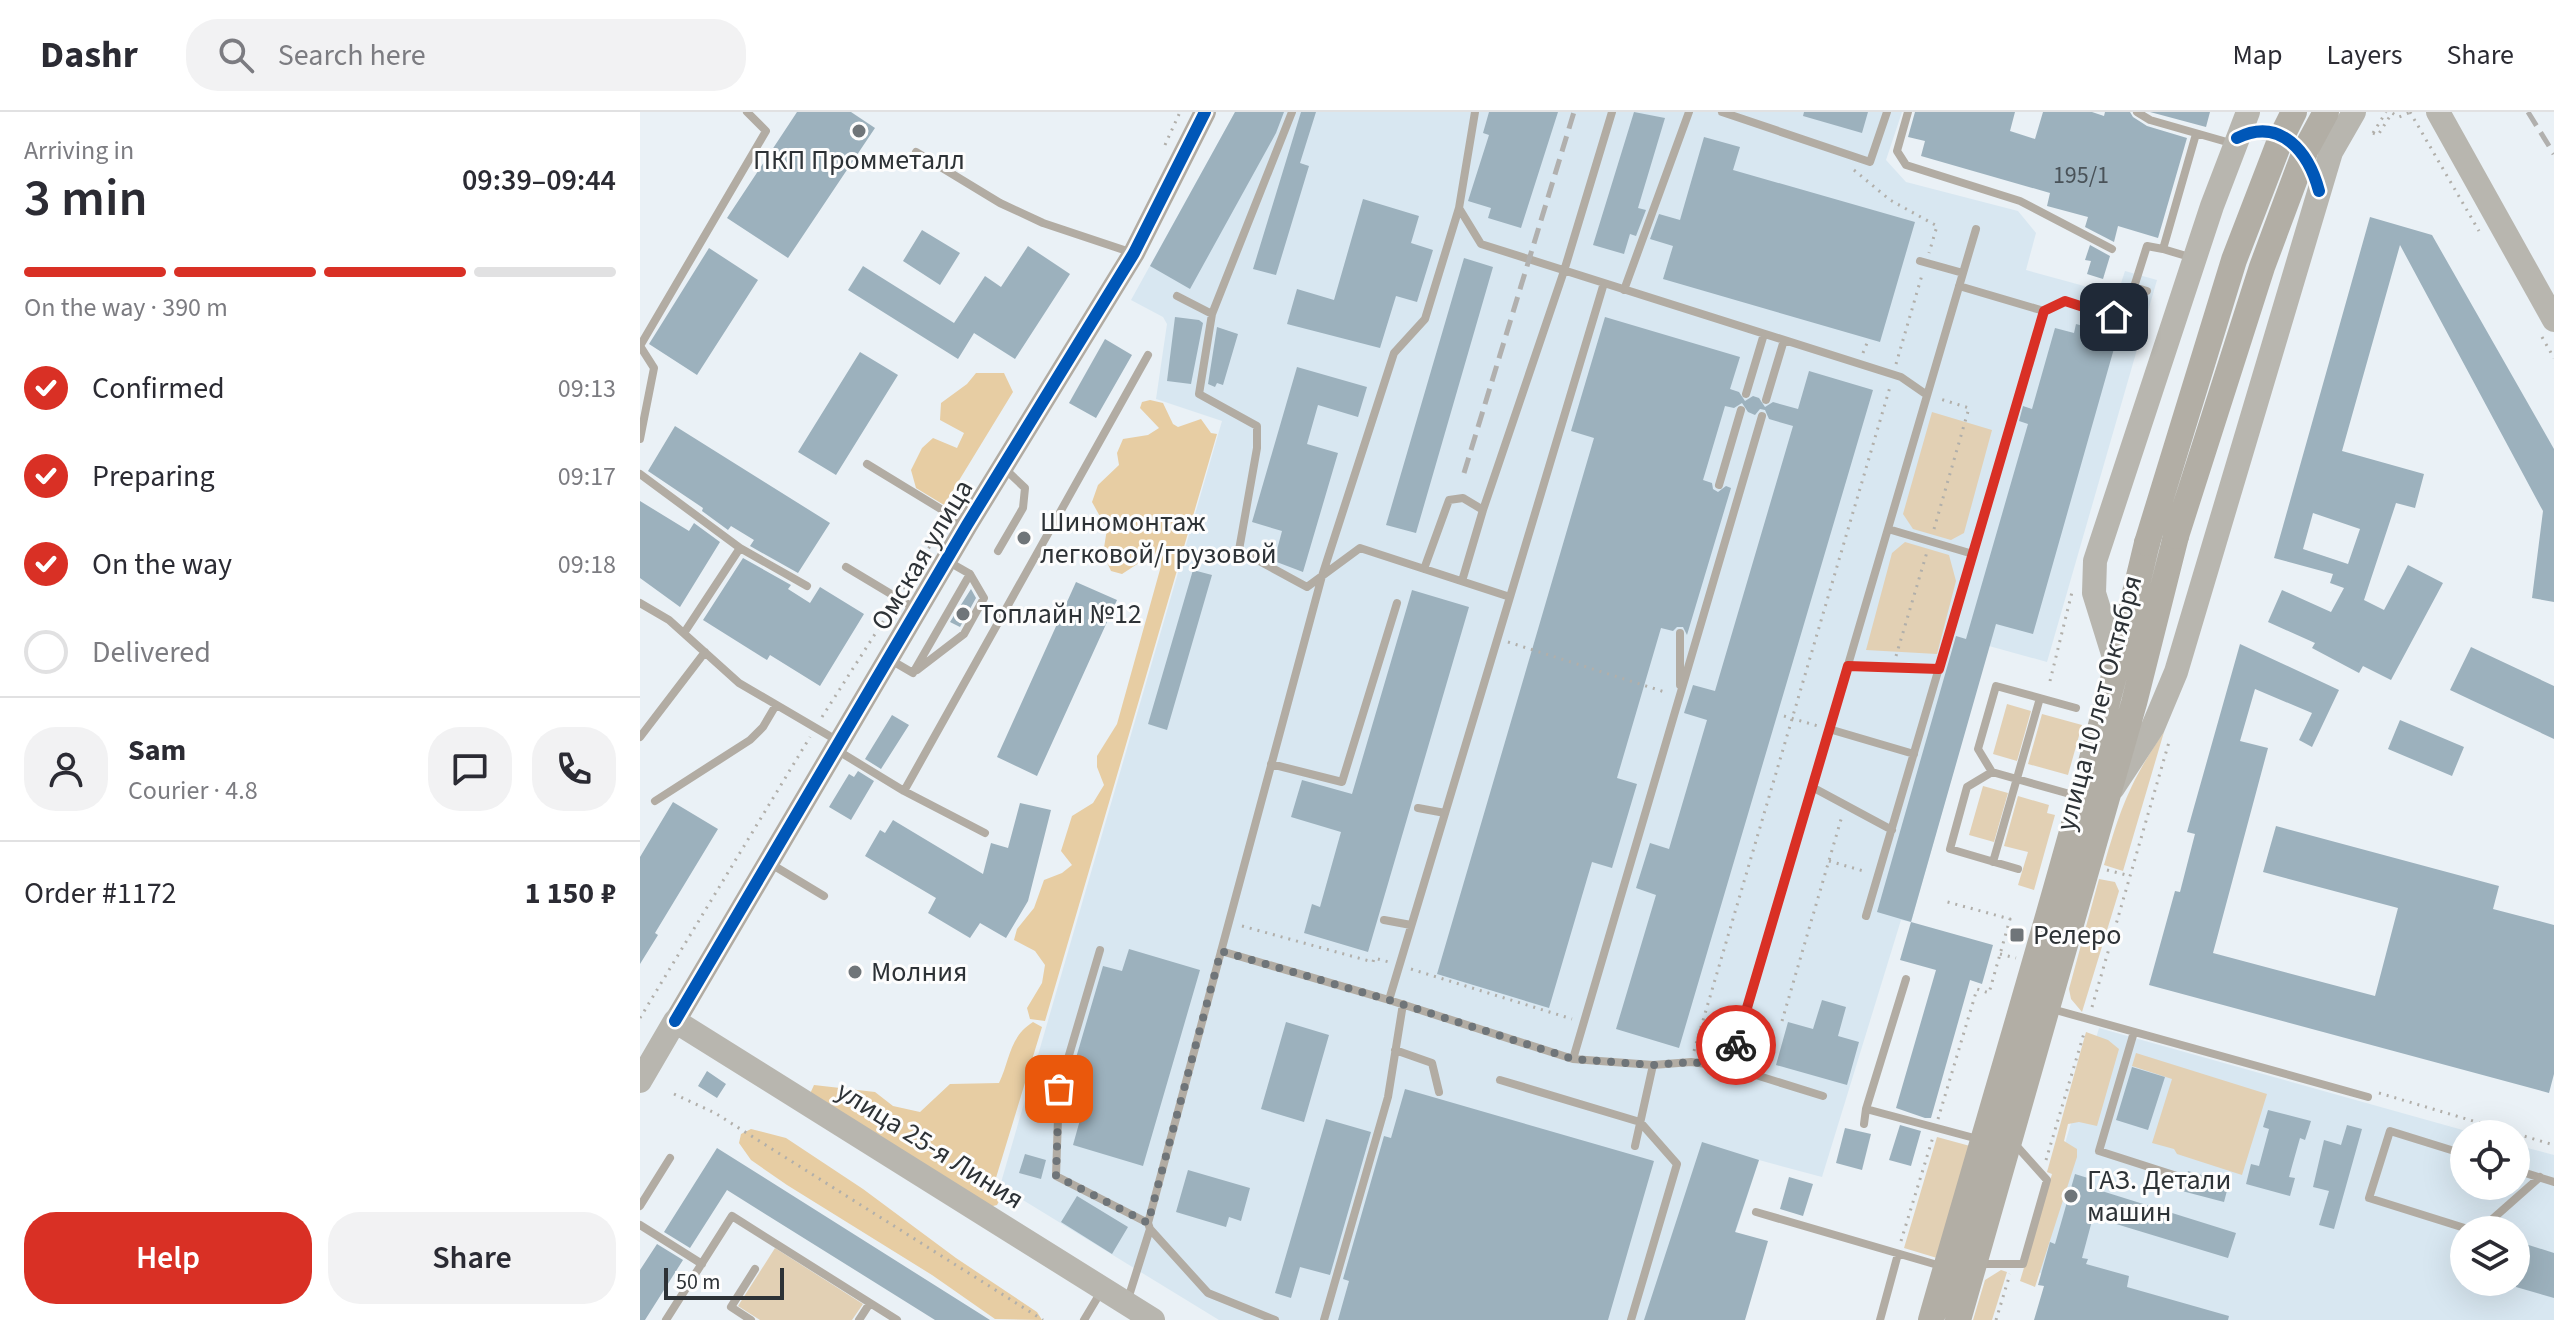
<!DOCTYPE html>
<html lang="en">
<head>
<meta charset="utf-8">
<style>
	:root { --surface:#fff; --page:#f2f2f3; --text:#2b2b33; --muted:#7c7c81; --line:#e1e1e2; --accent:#d93025 }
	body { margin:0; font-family:"Source Sans 3",sans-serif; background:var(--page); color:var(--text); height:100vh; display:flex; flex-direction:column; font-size:30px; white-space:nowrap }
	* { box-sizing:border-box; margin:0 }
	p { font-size:26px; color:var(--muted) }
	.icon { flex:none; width:44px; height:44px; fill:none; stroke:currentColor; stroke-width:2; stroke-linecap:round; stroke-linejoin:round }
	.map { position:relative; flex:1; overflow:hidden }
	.drawer { display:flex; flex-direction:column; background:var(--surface); width:640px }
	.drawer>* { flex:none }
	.fabs { position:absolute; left:1810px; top:1008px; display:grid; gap:16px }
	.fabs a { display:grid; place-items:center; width:80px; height:80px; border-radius:50%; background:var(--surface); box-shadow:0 8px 32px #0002; font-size:40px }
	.scale { position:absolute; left:24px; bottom:20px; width:120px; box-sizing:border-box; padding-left:8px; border:4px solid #2d3236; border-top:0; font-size:22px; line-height:28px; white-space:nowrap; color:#2d3236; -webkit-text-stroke:6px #fdfdfd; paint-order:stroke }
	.pin { position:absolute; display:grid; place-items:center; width:68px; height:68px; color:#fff; margin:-34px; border-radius:16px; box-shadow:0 4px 12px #0006 }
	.courier { position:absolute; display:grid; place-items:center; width:80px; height:80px; margin:-40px; border:6px solid #d93025; border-radius:50%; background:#fff; color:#222; box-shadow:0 2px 10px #0007 }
	.overview em { font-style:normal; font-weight:600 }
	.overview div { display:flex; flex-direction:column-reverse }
	.overview { display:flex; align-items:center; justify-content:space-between; height:136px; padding:0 24px }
	h1 { font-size:52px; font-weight:600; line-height:60px }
	.bar { display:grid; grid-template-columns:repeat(4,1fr); gap:12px 8px; align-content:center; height:96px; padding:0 24px }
	.bar i { height:10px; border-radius:6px; background:var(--line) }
	.bar .active { background:var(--accent) }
	.bar p { grid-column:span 4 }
	.line { display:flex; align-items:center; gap:20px; padding:0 24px; border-top:2px solid var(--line) }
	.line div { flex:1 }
	.round { display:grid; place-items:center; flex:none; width:84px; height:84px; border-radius:32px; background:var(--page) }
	ol { padding:0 24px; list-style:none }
	li { display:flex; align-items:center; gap:24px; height:88px }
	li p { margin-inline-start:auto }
	li .icon { padding:8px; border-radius:50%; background:var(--accent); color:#fff; stroke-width:4 }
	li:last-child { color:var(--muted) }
	li i { width:44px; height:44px; border:4px solid var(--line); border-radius:50% }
	.button { display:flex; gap:16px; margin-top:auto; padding:16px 24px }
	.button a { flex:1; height:92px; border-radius:32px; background:var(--accent); color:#fff; font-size:32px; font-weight:600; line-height:92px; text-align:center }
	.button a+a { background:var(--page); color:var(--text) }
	header { display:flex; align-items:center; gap:48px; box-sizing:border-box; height:112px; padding:0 40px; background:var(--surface); border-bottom:2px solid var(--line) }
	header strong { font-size:38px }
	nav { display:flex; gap:44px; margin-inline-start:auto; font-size:28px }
	.search { width:560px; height:72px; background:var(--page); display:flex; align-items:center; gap:20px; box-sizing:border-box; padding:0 28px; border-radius:32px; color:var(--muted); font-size:30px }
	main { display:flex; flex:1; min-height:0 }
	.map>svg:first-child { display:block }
</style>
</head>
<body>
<header>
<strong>Dashr</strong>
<div class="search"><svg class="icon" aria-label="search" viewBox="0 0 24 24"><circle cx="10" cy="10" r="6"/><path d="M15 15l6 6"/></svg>Search here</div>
<nav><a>Map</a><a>Layers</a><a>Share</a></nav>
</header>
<main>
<section class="drawer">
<div class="overview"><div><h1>3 min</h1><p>Arriving in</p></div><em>09:39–09:44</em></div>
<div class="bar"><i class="active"></i><i class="active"></i><i class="active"></i><i></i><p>On the way · 390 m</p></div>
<ol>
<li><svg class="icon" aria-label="check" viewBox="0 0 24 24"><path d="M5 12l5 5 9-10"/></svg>Confirmed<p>09:13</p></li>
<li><svg class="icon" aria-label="check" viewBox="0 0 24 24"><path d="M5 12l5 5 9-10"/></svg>Preparing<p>09:17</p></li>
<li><svg class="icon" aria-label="check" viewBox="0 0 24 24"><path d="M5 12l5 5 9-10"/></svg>On the way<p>09:18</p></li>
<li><i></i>Delivered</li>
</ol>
<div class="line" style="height:144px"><a class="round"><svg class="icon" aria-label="person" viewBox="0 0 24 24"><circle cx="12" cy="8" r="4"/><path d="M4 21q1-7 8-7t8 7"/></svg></a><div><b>Sam</b><p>Courier · 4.8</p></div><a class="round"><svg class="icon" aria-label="chat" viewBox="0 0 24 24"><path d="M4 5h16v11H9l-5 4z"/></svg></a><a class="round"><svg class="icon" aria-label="phone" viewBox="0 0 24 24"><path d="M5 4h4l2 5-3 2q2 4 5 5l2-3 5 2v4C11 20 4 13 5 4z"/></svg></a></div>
<div class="line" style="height:104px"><div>Order #1172</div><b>1 150 ₽</b></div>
<div class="button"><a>Help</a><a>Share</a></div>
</section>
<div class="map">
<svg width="1914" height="1208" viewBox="0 0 1914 1208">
	<rect width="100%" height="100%" fill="#eaf1f6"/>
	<path fill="#d8e7f1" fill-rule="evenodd" d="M595 0H1262L1246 48 1266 70 1378 99 1396 121 1386 158 1477 183 1485 159 1517 168 1407 550 1349 534 1271 810 1261 808 1182 1065 1119 1048 1067 1208H579L360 1074 582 309 516 287 527 212 523 205 491 188Z
		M1459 916 1837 1022H1824V1074H1876V1033L1914 1043V1208H1468L1473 1183 1388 1157ZM1824 1118H1876V1170H1824Z"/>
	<path fill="#e2d0b4" d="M1292 300 1352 318 1324 421 1311 428 1273 417 1263 402Z
		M1265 430 1309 443 1316 469 1297 542 1226 538 1252 441Z
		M1367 592 1391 599 1377 649 1353 642Z
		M1402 602 1442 613 1428 663 1388 652Z
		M1524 620 1483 759 1464 753C1480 698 1490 669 1524 620Z
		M1343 674 1368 681 1354 730 1329 723Z
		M1378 684 1409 693 1407 701 1415 703 1394 778 1378 773 1388 740 1364 734Z
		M1459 767 1475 770 1479 779 1442 900 1431 887 1429 877Z
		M1446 920 1468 928 1479 937 1457 1014 1439 1010 1428 1012 1424 1029 1437 1037V1045L1395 1175 1380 1169 1412 1062 1407 1060Z
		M1496 941 1627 982 1602 1063 1537 1042 1534 1037 1512 1031 1532 967 1492 954Z
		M1297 1025 1330 1034 1297 1146 1264 1136Z
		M135 1136 223 1192 212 1208H120L98 1194Z
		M1361 1158 1367 1160 1352 1208H1333L1345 1168Z"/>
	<path fill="#e7cda3" d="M336 261H364L373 280 304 393 276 376 271 358 282 336 293 326 317 336 324 321 300 308 301 291 327 272Z
		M510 288 523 291 533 312 538 315 561 307 571 321 577 322 405 909 390 907 387 896 402 871 405 853 395 839 374 828 377 817 394 796 404 768 422 761 432 753 421 739 432 704 453 691 464 673 457 655V644L477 612 521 454V448L511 443 482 462 471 459 463 442 467 417 452 390 458 373 479 353 477 341 483 327 508 323 519 316 500 296 502 290Z
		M393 910 402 915 355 1069 362 1083 357 1093 349 1095 169 984 174 973 235 980 253 994 280 1000 310 972 359 971C370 948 369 925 393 910Z
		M111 1017 146 1026 223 1077 316 1146 397 1200 402 1208 355 1207 292 1163 147 1073 111 1048 99 1031 101 1022Z"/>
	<path fill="#9cb1bd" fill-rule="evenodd" d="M157 0H211L235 16 148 146 87 106Z
		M595 0H644L636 21 550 177 510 154Z
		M661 0H676L660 51 669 54 636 163 613 157Z
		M849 0H918L881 116 848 106 851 96 828 89 849 23 843 21Z
		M994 0 1025 6 998 96 1006 98 996 124 990 122 984 142 953 133Z
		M1164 0H1228L1222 21 1163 4Z
		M1275 0H1375L1370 19 1395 27 1403 0H1452L1464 4 1465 0H1490L1493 5 1507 14 1547 26 1518 126 1478 114 1474 130 1445 115 1448 105 1407 94 1410 81 1281 44 1285 29 1268 25Z
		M1510 0H1570L1566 15Z
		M1064 25 1100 35 1093 58 1275 110 1240 230 1023 167 1033 134 1010 127 1019 102 1040 108Z
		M723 87 779 104 771 131 793 138 777 190 756 184 740 236 647 212 657 177 694 188Z
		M1730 105 1792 123 1914 337V490L1892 486 1903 399 1760 133 1702 339 1784 362 1775 396 1756 391 1724 488 1744 498 1768 453 1803 471 1751 568 1723 554 1719 561 1672 536 1675 531 1628 510 1642 478 1691 500 1704 476 1690 471 1693 462 1634 446ZM1673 401 1720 417 1708 452 1663 437Z
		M282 118 320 141 300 173 263 149Z
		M1450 133 1470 144 1463 167 1447 162 1451 149 1445 148Z
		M388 134 430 162 375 247 334 221 318 247 208 178 223 154 314 211 345 164 361 175Z
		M69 136 118 168 57 263 9 232Z
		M824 146 853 155 776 421 746 413Z
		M535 205 559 208 563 211 551 272 527 269Z
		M965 205 1100 245 1090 277 1099 280 1105 289 1113 284 1119 286 1125 295 1133 290 1158 297 1169 259 1233 278 1039 936 976 917 1016 783 996 776 1010 731 1029 737 1067 608 1044 601 1053 573 1075 579 1153 314 1129 307 1125 298 1120 297 1115 303 1108 300 1102 291 1094 296 1085 294 1063 368 1072 371 1073 377 1078 380 1086 374 1091 376 1047 523 1043 515H1037L1033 519 1021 516 977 666 997 672 972 756 952 750 909 896 797 862 954 326 931 319Z
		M1436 212 1468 221 1466 230 1475 233 1393 522 1356 512 1271 810 1353 833 1342 872 1330 868 1291 1006H1285L1256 996 1296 858 1260 848 1271 810 1237 800 1316 524 1326 527 1388 312 1379 309 1383 294 1392 297 1415 216 1434 221Z
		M577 215 598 222 583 273 577 271 575 275 568 272Z
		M465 227 492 243 456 306 429 291Z
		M220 240 258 263 196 363 158 340Z
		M657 255 727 275 718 305 678 293 667 332 698 341 663 460 634 449 642 419 612 410Z
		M35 314 190 411 158 461 110 434 114 428 91 414 88 418 62 399 63 396 8 359Z
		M0 389 49 419 54 411 80 430 40 495 0 466Z
		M103 446 151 473 148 477 170 491 180 475 224 502 180 574 130 543 127 548 63 508Z
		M553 458 572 463 527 618 508 612Z
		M436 470 477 488 397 664 357 645Z
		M331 477 336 486 320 515 310 510Z
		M772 478 829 495 728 840 664 821 672 792 680 795 701 720 651 705 662 668 712 682Z
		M1600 532 1699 578 1672 635 1659 628 1672 601 1615 577 1600 629 1628 636 1573 841 1735 884 1758 796 1623 760 1636 714 1859 774 1853 797 1914 813V962L1909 981 1509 873 1535 779 1540 780 1555 722 1547 720Z
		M1831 535 1914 574V627L1810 578Z
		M252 603 269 613 241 657 225 647Z
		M1760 608 1824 635 1812 664 1748 637Z
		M218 659 234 669 211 708 189 695 209 662 214 665Z
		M33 690 78 717 15 821 18 823 0 852V745Z
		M380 691 411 698 388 789 366 826 340 811 330 826 288 801 296 786 225 744 240 718 245 721 253 708 343 762 351 731 368 736Z
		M489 837 560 858 503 1054 433 1033 448 979 428 973 463 854 482 859Z
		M1182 888 1206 895 1198 924 1219 930 1207 973 1136 953 1148 910 1173 917Z
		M646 910 689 923 664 1010 621 997Z
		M1492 955 1525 965 1508 1018 1476 1008Z
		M67 959 86 972 77 986 58 974Z
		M765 977 1014 1049 968 1208H698L709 1169 703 1167 744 1024 751 1026Z
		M1628 998 1671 1009 1665 1028 1660 1026 1649 1065 1655 1066 1650 1084 1606 1072 1611 1052 1619 1054 1629 1017 1623 1015Z
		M686 1007 731 1020 690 1163 660 1155 651 1186 635 1181Z
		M1260 1013 1281 1019 1271 1054 1249 1048Z
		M1707 1013 1722 1017 1694 1117 1679 1113 1689 1079 1673 1075 1684 1028 1701 1033Z
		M1205 1016 1231 1022 1222 1058 1196 1051Z
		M1062 1030 1119 1048 1095 1120 1128 1129 1105 1208H1004Z
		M77 1036 258 1150 350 1208H295L87 1078 50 1136 24 1120Z
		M385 1042 406 1048 401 1067 379 1061Z
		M548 1058 610 1076 601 1109 589 1105 586 1115 536 1100Z
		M1548 1059 1589 1071 1584 1090 1542 1079Z
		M1435 1062 1451 1067 1449 1075 1596 1121 1588 1146 1453 1105 1442 1146 1448 1147 1446 1152 1489 1164 1487 1175 1589 1204 1588 1208H1394L1404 1174 1398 1173 1410 1130 1415 1132Z
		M1149 1065 1173 1072 1163 1104 1140 1097Z
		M437 1084 488 1115 472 1142 421 1110Z
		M1876 1129 1914 1141V1186L1876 1175Z
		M17 1132 43 1148 5 1208H0V1158Z"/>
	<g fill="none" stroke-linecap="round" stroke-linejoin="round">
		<path stroke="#c4cbd0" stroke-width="16" stroke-dasharray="16 8" stroke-linecap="butt" d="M1597 26C1624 12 1651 24 1668 48"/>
		<path stroke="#b1afaa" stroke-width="3" stroke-dasharray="2 6" stroke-linecap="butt" d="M1770 0 1839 119
			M1733 21 1738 23 1752 1 1759 5 1771 0
			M1733 21 1746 0
			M525 33 540 0
			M1214 58 1250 88 1297 114 1289 141
			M1902 225 1914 246
			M1223 241 1227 231
			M1256 252 1282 163
			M1294 417 1329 296 1297 286
			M263 477 302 415
			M868 530 1028 581
			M1256 544 1287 440
			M1410 569 1433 476
			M1144 604 1178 614
			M182 605 251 497
			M1189 749 1227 760
			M1467 758 1490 764
			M602 814 733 850 734 846 749 850
			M1360 842 1376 846
			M771 857 932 907
			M1452 895 1529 630
			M0 906 170 625
			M1142 909 1202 704
			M1054 939 1250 275
			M1739 981 1914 1033
			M34 982 75 1001 403 1208
			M1298 1007 1337 877 1349 881 1370 807 1304 789
			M1406 1048 1445 918
			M1261 1129 1293 1025
			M1356 1208 1370 1162"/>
		<path stroke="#b2aca3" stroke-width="8" d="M835 0 819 96 841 132 1261 265 1287 283
			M1082 0 1230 50 1247 0
			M1268 0 1257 39 1266 53 1380 89 1472 137
			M1497 0 1510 8 1594 32
			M276 40 360 91 403 111 493 141
			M1553 146 1523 137 1556 22
			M1323 161 1336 117
			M984 178 1049 0
			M1507 179 1494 175 1507 134 1523 137
			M537 184 572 202 652 0
			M1404 199 1425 189 1474 205
			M572 202 559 282 617 314V336L599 438 667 475 720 436 870 485 964 171
			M1106 282 1124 222
			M1126 288 1144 228
			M0 327 14 256 0 234 126 19 107 0
			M227 352 327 413
			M0 362 100 436
			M1079 373 1101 298
			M843 398 924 159 972 0
			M1248 417 1333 442
			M358 439 383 396 385 376 364 356
			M206 455 276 497
			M784 457 809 388 823 386 843 398 822 469
			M0 491 29 508 99 571 198 629
			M44 521 100 436 167 474
			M249 547 273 561 330 462 309 450
			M1208 554 1299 557
			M277 558 324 522 344 486 330 462
			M1040 573V521
			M1436 596 1356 574 1338 637 1352 660 1437 684
			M1189 617 1274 642
			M0 625 65 540
			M195 637 264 679 345 721
			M631 652 702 670 757 491
			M1352 660 1327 675 1310 737 1378 757
			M1172 675 1252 718
			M264 679 508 243
			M15 689 110 628 123 615 136 593
			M778 696 805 701
			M1353 750 1400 586
			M131 752 184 784
			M1226 804 1404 199 1319 174
			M744 808 771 813
			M460 838 419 977 416 1064 508 1111
			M581 839 749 888 933 947 1013 953 1051 950 1090 955 1183 984
			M1266 867 1226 997 1338 1027
			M749 888 870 485
			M1412 897 1728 985
			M1494 920 1459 1039 1540 1065
			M755 938 792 951 799 980
			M933 947 1122 304
			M1090 955 1323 161 1280 149
			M860 968 1000 1010 1037 1052 991 1208
			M1224 1012 1226 997
			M995 1034 1013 953
			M1824 1042 1750 1019 1729 1086 1831 1118
			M1876 1058 1914 1070
			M0 1094 30 1046
			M1116 1100 1301 1154
			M0 1113 62 1152
			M510 1117 568 1181 635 1208
			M1840 1118 1900 1065
			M1339 1152H1383L1407 1068 1373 1030
			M488 1187 510 1117 508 1111 682 464 754 241 785 207 819 96
			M26 1208 92 1104 257 1208
			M111 1208 91 1195 115 1157
			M219 1208 230 1191
			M444 1208 462 1178
			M684 1208 748 985 763 892
			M1240 1208 1258 1142"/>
		<path stroke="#b2aca3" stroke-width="22" d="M35 909 327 413 494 141 565 0"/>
		<path stroke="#b8b6af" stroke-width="24" d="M1798 0 1914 208
			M1477 555 1454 481 1455 449 1572 94 1608 0
			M1473 676 1513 615 1536 560 1691 40 1714 0
			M0 969 35 909 513 1208"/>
		<path stroke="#b2aea5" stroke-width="26" d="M1291 1208C1365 949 1445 693 1507 431
			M1318 1208 1494 591 1536 424"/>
		<path stroke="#b1b0ae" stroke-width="5" stroke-dasharray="16 8" stroke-linecap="butt" d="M1888 0 1914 42
			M824 361 934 0"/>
		<path stroke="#b2aea5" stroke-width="26" d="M1536 424 1622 155 1666 37 1686 0
			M1507 431 1594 148 1641 26 1654 0"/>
		<defs>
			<path id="cycleway" d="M1597 26C1641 4 1669 41 1679 79
				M35 909 327 413 494 141 565 0"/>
		</defs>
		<use href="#cycleway" stroke="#fdfdfd" stroke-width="17"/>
		<use href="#cycleway" stroke="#0057b8" stroke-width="12"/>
	</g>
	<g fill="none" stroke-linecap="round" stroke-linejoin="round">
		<path stroke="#6f7579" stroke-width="8" stroke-dasharray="0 14.4" d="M419 977 416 1064 508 1111 581 839 749 888 933 947 1013 953 1051 950 1090 955 1096 933"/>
		<path stroke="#d93025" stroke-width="10" d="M1096 933 1208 554 1299 557 1404 199 1425 189 1474 205"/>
	</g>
	<g fill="#6f7579" stroke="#fdfdfd" stroke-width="3">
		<circle cx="219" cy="19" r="8"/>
		<circle cx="384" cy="426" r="8"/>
		<circle cx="323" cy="502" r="8"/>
		<rect x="1369" y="815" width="16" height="16" rx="4"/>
		<circle cx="215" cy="860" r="8"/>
		<circle cx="1431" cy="1084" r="8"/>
	</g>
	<g text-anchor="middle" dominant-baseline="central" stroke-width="6" stroke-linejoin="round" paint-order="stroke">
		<g font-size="24" fill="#495258">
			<text x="1441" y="63">195/1</text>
		</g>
		<g font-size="28" fill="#2d3236" stroke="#fdfdfd" text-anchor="start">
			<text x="219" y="48" text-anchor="middle">ПКП Промметалл</text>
			<text x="400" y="410">Шиномонтаж<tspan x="400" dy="32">легковой/грузовой</tspan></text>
			<text x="339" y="502">Топлайн №12</text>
			<text x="1393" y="823">Релеро</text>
			<text x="231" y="860">Молния</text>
			<text x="1447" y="1068">ГАЗ. Детали<tspan x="1447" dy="32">машин</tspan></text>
		</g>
		<g font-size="28" fill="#2d3236" stroke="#fdfdfd">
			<text transform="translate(282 443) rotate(-59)">Омская улица</text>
			<text transform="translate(1459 591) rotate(-75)">улица 10 лет Октября</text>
			<text transform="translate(290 1033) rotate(32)">улица 25-я Линия</text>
		</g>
	</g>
</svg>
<div class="fabs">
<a><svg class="icon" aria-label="locate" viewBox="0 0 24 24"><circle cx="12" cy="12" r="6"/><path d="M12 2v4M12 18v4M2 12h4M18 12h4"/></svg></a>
<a><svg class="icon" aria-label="layers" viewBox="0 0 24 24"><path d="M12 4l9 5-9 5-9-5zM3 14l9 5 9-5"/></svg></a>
</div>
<div class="scale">50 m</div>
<div class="pin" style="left:419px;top:977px;background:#ea580c"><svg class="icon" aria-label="bag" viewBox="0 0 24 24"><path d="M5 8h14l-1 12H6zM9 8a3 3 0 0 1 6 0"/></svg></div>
<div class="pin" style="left:1474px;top:205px;background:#1f2937"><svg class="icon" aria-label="home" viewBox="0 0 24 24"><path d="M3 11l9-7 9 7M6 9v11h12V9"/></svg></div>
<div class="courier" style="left:1096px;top:933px"><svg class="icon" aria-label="bike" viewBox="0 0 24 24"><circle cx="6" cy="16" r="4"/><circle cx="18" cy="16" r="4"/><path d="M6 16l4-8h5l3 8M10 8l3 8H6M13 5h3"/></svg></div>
</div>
</main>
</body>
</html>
